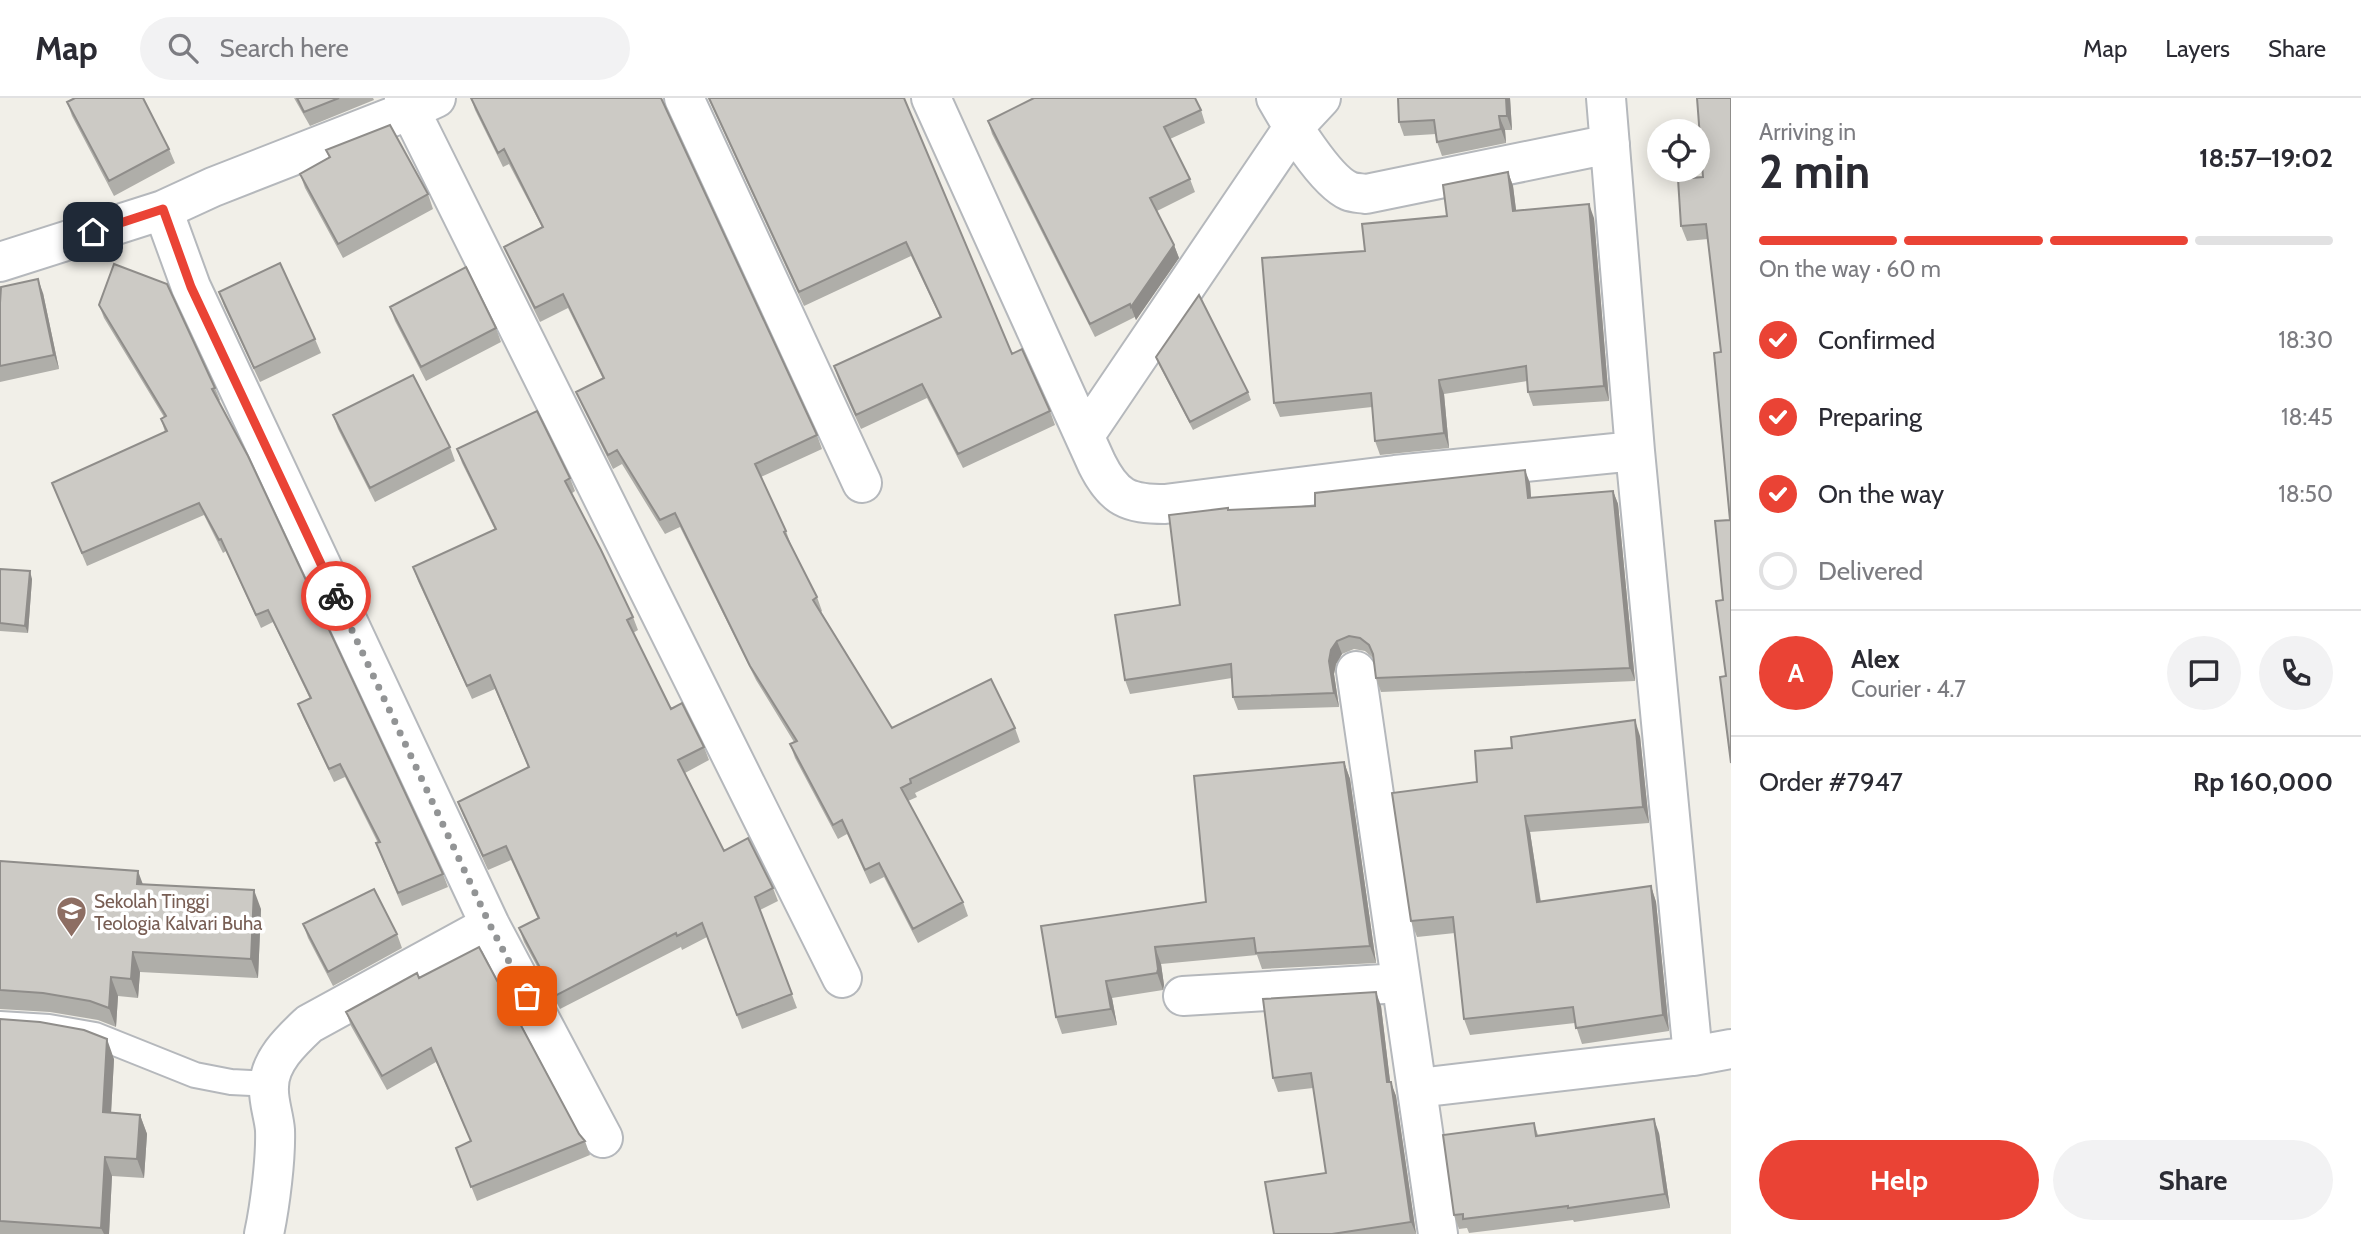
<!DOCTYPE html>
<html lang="en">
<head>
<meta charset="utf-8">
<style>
	:root { --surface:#fff; --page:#f2f2f3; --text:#2b2b33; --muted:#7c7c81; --line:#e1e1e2; --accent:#ea4335 }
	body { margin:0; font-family:Cabin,sans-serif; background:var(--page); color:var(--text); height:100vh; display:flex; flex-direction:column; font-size:26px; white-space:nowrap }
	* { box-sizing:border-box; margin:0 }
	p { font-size:23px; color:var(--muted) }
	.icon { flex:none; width:38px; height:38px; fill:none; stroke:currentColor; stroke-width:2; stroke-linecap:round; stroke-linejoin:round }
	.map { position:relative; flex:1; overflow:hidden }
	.details { display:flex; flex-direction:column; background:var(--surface); width:630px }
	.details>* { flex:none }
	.fabs { position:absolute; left:1647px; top:21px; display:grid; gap:14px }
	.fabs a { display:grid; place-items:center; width:63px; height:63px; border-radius:50%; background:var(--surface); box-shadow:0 4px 18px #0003; font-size:35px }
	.pin { position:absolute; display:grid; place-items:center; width:60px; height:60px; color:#fff; margin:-30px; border-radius:14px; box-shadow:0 4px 10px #0006 }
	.courier { position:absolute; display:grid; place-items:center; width:70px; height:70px; margin:-35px; border:5px solid #ea4335; border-radius:50%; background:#fff; color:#222; box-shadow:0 2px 9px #0007 }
	.overview em { font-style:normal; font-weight:700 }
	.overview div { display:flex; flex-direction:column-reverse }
	.overview { display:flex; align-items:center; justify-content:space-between; height:119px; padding:0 28px }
	h1 { font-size:46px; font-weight:700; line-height:52px }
	.bar { display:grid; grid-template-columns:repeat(4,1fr); gap:10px 7px; align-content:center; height:84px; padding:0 28px }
	.bar i { height:9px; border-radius:5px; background:var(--line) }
	.bar .active { background:var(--accent) }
	.bar p { grid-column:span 4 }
	.line { display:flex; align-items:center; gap:18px; padding:0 28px; border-top:2px solid var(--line) }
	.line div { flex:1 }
	.round { display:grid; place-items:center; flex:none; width:74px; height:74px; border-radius:37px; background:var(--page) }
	ol { padding:0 28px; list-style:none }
	li { display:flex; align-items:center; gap:21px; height:77px }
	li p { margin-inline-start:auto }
	li .icon { padding:7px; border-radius:50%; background:var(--accent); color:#fff; stroke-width:4 }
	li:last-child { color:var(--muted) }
	li i { width:38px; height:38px; border:4px solid var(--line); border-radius:50% }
	.action { display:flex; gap:14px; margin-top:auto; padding:14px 28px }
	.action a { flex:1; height:80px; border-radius:42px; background:var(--accent); color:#fff; font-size:28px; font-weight:700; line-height:80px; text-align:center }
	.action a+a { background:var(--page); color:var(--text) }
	header { display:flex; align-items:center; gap:42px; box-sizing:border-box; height:98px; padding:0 35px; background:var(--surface); border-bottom:2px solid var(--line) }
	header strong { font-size:33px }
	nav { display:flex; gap:38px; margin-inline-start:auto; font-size:24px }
	.search { width:490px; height:63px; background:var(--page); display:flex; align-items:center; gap:18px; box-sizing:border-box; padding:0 24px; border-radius:38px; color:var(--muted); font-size:26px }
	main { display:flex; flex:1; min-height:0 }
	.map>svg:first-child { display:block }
</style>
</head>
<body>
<header>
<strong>Map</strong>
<div class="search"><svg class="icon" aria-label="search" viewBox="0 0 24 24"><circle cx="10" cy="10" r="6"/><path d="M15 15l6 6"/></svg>Search here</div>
<nav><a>Map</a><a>Layers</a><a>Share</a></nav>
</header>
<main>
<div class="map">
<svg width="1731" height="1136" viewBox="0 0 1731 1136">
	<rect width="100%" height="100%" fill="#f1efe8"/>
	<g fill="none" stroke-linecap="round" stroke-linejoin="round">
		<defs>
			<path id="service" d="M0 926 49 929 95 937 195 977 231 984 268 986"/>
			<path id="minor" d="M404 0 410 12 213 89 163 112 191 189 490 827 603 1040
				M436 0 410 12 842 880
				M684 0 862 385
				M931 0 1097 366C1114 400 1128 406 1165 406L1395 377 1635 353
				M1276 0C1289 23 1325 83 1349 93 1354 95 1360 95 1366 96L1610 46
				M1606 0 1635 353 1693 958
				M0 164 163 112
				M1085 337 1293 30 1321 0
				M1356 573 1438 1136
				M1183 898 1401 885
				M1418 990 1693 958 1731 951
				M264 1136C270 1108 276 1060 275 1032 274 1018 268 1003 269 989 269 963 292 942 309 926L490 827"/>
		</defs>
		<use href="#service" stroke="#b5b8bc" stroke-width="28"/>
		<use href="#minor" stroke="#b5b8bc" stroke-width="42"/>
		<use href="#service" stroke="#fff" stroke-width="24"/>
		<use href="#minor" stroke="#fff" stroke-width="38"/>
	</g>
	<path fill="#afaea9" d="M294 0H373L374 2 310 28Z
		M471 0 663 4 817 337 822 351 761 379 786 433 791 447 817 499 822 513 821 514 892 630H1015L1020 644 915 695 917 699 908 703 963 804 968 818 918 845 884 779 870 786 847 736 838 741 795 660 790 646 794 644 756 582 680 429 665 436 622 366 613 371 582 308 576 294 603 281 568 210 540 224 510 163 504 149 542 129 509 66 503 69 475 12Z
		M708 0H904L1012 256 1050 313 1055 327 963 370 927 300 861 331 839 283 834 268 940 219 911 158 804 208Z
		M1510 0 1512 32H1505L1506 45 1442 58 1437 44 1436 36 1404 38 1399 24Z
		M1731 0V665L1723 502 1730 422 1721 254 1708 141 1687 143 1681 128 1703 79Z
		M67 4 169 51 175 65 114 98 72 18Z
		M1201 12 1205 25 1170 41 1190 81 1195 94 1157 113 1174 147 1179 160 1136 222 1135 219 1095 239 992 36 988 23Z
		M326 52 428 96 433 111 343 160 305 90 300 76 329 60Z
		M1508 74 1513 88 1516 113 1594 120 1609 303 1533 308 1528 294 1527 283 1444 296 1449 350 1380 357 1375 343 1372 309 1280 319 1274 305 1365 153 1447 118Z
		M219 194 315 241 321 255 260 284 224 208Z
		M43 195 59 271 0 284V205Z
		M99 207 215 290 220 302 219 303 443 776 448 789 402 808 381 758 376 745H378L345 679 334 684 303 619 298 606 310 601 273 524 261 530 226 453 223 455 204 417 87 468 52 385 165 334 161 321 164 319 104 220Z
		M390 209 496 230 501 244 426 283 395 223Z
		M1156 259 1248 294 1251 302 1193 332 1159 267Z
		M333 317 450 349 455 363 375 404 338 331Z
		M457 351 570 380 575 393 571 396 633 519 638 532 633 535 671 611 704 649 709 662 685 675 724 753 773 790 778 803 760 812 797 910 742 931 707 839 682 852 681 849 560 911 524 844 519 830 538 821 511 762 488 772 463 717 458 704 528 669 495 591 472 601 418 483 413 469 495 432 462 365Z
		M1530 385 1531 400 1613 393 1618 406 1635 583 1381 594 1376 580 1373 560 1365 553 1354 551 1342 556 1336 566 1334 576 1339 609 1238 612 1233 599 1232 580 1130 596 1125 582 1180 507 1229 412 1315 408Z
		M0 471 32 481 28 535 0 533Z
		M1640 638 1649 725 1530 734 1541 804 1651 788 1656 804 1669 933 1582 946 1575 925 1470 937 1464 921 1455 835 1417 839 1411 823 1477 684Z
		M1344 664 1350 681 1376 865 1262 871 1257 857 1161 866 1164 887 1163 892 1112 900 1117 927 1062 936 1056 919 1206 804Z
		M0 763 143 786 261 811 258 880 140 874 138 900 118 898 116 929 98 922 50 914 0 911Z
		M303 826 397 836 402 850 333 888 308 840Z
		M419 880 579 1036 585 1043 590 1057 477 1103 456 1050 471 1044 436 964 387 992 351 928 346 914Z
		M1381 908 1390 984 1396 998 1416 1136H1274L1326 1075 1313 990 1278 994 1273 980Z
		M0 921 114 961 111 1015 140 1017 147 1036 144 1080 112 1078 109 1136H0Z
		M1534 1025 1538 1037 1659 1035 1670 1110 1574 1124 1573 1122 1469 1135 1467 1130 1459 1131 1454 1117Z"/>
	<path fill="#8f8d8a" d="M1506 0H1510L1512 32 1507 18Z
		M1499 18 1505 32 1506 45 1501 31Z
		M1508 74 1513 88 1518 127 1513 113Z
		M1589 106 1594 120 1609 303 1604 288Z
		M1174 147 1179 160 1136 222 1131 209Z
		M38 181 43 195 59 271 54 257Z
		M1439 282 1444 296 1449 350 1444 335Z
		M1525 372 1530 385 1532 413 1528 400Z
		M1613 393 1618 406 1635 583 1630 570Z
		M30 473 32 481 28 535 25 528Z
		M1337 543 1342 556 1336 566 1334 576 1339 609 1334 595 1329 563 1331 552Z
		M1635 622 1640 638 1649 725 1643 709Z
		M1344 664 1350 681 1376 865 1370 848Z
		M1525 718 1530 734 1543 820 1537 804Z
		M138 773 145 792 137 786Z
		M1651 788 1656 804 1669 933 1663 917Z
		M254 792 261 811 258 880 251 861Z
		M1155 849 1161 866 1164 887 1163 892 1157 875Z
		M133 854 140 874 138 900 131 881Z
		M111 879 118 898 116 929 109 910Z
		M1106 883 1112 900 1117 927 1111 911Z
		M1376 894 1381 908 1392 999 1387 984Z
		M107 941 114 961 110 1033 103 1014Z
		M1391 984 1396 998 1416 1136 1411 1124Z
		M140 1017 147 1036 144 1080 137 1061Z
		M1654 1021 1659 1035 1670 1110 1665 1096Z
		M105 1059 112 1078 109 1136H104L101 1130Z"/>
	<path fill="#cccac5" stroke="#8f8d8a" stroke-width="2" d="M75 0H143L169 51 109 83 67 4Z
		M297 0H339L304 14Z
		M471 0H661L817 337 755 366 786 433 784 434 817 499 813 502 892 630 991 581 1015 630 910 681 911 685 901 690 963 804 913 831 879 765 865 772 842 722 833 727 790 646 797 643 750 568 675 415 660 422 617 352 608 357 576 294 604 280 563 196 535 210 504 149 543 129 504 51 498 55Z
		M709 0H904L1012 256 1022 251 1050 313 958 356 922 286 856 317 834 268 941 219 906 144 799 194Z
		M1034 0H1195L1201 12 1164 29 1190 81 1150 100 1174 147 1131 209 1130 206 1090 226 988 23Z
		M1398 0H1506L1507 18H1499L1501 31 1437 44 1434 22 1399 24Z
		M1697 0H1731V665L1720 579 1726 578 1716 503 1723 502 1715 423 1730 422 1714 255 1721 254 1706 126 1681 128 1678 81 1703 79Z
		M390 27 428 96 338 146 300 76 330 59 326 52Z
		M1508 74 1513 113 1589 106 1604 288 1528 294 1526 268 1439 282 1444 335 1375 343 1371 295 1274 305 1262 160 1365 153 1362 126 1447 118 1443 87Z
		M280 165 315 241 254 270 219 194Z
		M114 166 167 186 215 290 212 291 248 358 443 776 398 795 376 745 380 744 340 666 329 671 298 606 311 600 268 512 256 517 221 441 219 442 199 405 82 455 52 385 167 333 161 321 166 318 99 207Z
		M466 169 496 230 421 269 390 209Z
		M38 181 54 257 0 268V205L1 189Z
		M1199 197 1248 294 1190 324 1156 259Z
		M413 277 450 349 370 390 333 317Z
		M537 313 570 380 565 383 601 452 633 519 627 522 671 611 682 605 704 649 678 662 724 753 748 740 773 790 755 799 792 896 737 917 702 825 677 838 676 835 555 898 519 830 539 820 506 748 483 758 458 704 529 669 490 577 467 588 413 469 496 431 457 351Z
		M1525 372 1528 400 1613 393 1630 570 1376 580 1373 556 1369 547 1360 540 1349 538 1337 543 1331 552 1329 563 1334 595 1233 599 1231 566 1125 582 1115 517 1180 507 1169 417 1228 410V412L1315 408V395Z
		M0 471 30 473 25 528 0 525Z
		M1635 622 1643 709 1525 718 1537 804 1651 788 1663 917 1576 930 1573 909 1464 921 1453 819 1411 823 1392 695 1477 684 1475 653 1512 650 1511 639Z
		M1344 664 1370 848 1256 855 1254 840 1155 849 1158 871 1157 875 1106 883 1111 911 1056 919 1041 828 1206 804 1194 678Z
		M0 763 138 773 137 786 254 792 251 861 133 854 131 881 111 879 109 910 90 903 43 895 0 892Z
		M374 791 397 836 328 874 303 826Z
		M479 849 579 1036 585 1043 471 1089 456 1050 471 1043 431 950 382 978 346 914 417 875 419 880Z
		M1376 894 1387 984H1391L1411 1124 1332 1136H1274L1265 1084 1326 1075 1311 975 1273 980 1263 901Z
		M0 921 40 924 84 932 107 941 103 1014 140 1017 137 1061 105 1059 101 1130 0 1123Z
		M1654 1021 1665 1096 1568 1110V1108L1463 1121V1116L1454 1117 1443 1037 1534 1025 1536 1038Z"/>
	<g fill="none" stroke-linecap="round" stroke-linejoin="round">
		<path stroke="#929495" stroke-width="7" stroke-dasharray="0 12.6" d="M336 498 490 827 527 898"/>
		<path stroke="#ea4335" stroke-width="9" d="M93 134 163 111 191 189 336 498"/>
	</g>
	<defs>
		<symbol id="university-pin" viewBox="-11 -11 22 30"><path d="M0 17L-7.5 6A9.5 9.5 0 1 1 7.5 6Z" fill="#8d6e63" stroke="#fff"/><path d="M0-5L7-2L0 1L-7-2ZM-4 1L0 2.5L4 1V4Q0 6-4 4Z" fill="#fff"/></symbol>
	</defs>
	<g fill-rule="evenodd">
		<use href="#university-pin" x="54" y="796" width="35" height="47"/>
	</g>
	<g text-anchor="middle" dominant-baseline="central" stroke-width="7" stroke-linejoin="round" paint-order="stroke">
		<g font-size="19" fill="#785e54" stroke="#fff" text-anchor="start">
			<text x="94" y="803">Sekolah Tinggi<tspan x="94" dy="22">Teologia Kalvari Buha</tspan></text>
		</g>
	</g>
</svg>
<div class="fabs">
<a><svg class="icon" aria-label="locate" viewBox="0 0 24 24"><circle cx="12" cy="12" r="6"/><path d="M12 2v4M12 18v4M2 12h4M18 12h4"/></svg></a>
</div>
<div class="pin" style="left:527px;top:898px;background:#ea580c"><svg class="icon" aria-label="bag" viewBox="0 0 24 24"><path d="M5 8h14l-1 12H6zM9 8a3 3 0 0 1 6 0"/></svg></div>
<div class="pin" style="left:93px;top:134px;background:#1f2937"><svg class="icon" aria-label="home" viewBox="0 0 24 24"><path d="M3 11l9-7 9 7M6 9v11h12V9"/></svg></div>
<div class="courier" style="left:336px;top:498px"><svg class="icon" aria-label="bike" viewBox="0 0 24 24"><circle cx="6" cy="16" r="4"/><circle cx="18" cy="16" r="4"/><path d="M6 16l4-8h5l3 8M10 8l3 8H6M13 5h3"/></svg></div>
</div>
<section class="details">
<div class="overview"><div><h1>2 min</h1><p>Arriving in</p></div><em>18:57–19:02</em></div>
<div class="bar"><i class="active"></i><i class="active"></i><i class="active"></i><i></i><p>On the way · 60 m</p></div>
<ol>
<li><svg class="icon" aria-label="check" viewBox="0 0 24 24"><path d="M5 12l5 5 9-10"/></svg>Confirmed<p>18:30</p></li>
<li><svg class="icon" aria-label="check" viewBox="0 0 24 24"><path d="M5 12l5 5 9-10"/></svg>Preparing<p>18:45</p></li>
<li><svg class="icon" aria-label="check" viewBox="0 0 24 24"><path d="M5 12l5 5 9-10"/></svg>On the way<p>18:50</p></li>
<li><i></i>Delivered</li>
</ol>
<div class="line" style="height:126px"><b class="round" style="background:var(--accent);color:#fff">A</b><div><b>Alex</b><p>Courier · 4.7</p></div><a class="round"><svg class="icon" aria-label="chat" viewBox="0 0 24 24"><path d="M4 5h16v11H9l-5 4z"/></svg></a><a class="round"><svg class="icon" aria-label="phone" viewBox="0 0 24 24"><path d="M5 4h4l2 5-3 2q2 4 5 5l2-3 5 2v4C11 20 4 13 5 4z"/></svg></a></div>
<div class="line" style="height:91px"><div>Order #7947</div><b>Rp 160,000</b></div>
<div class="action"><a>Help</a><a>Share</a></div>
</section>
</main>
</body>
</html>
